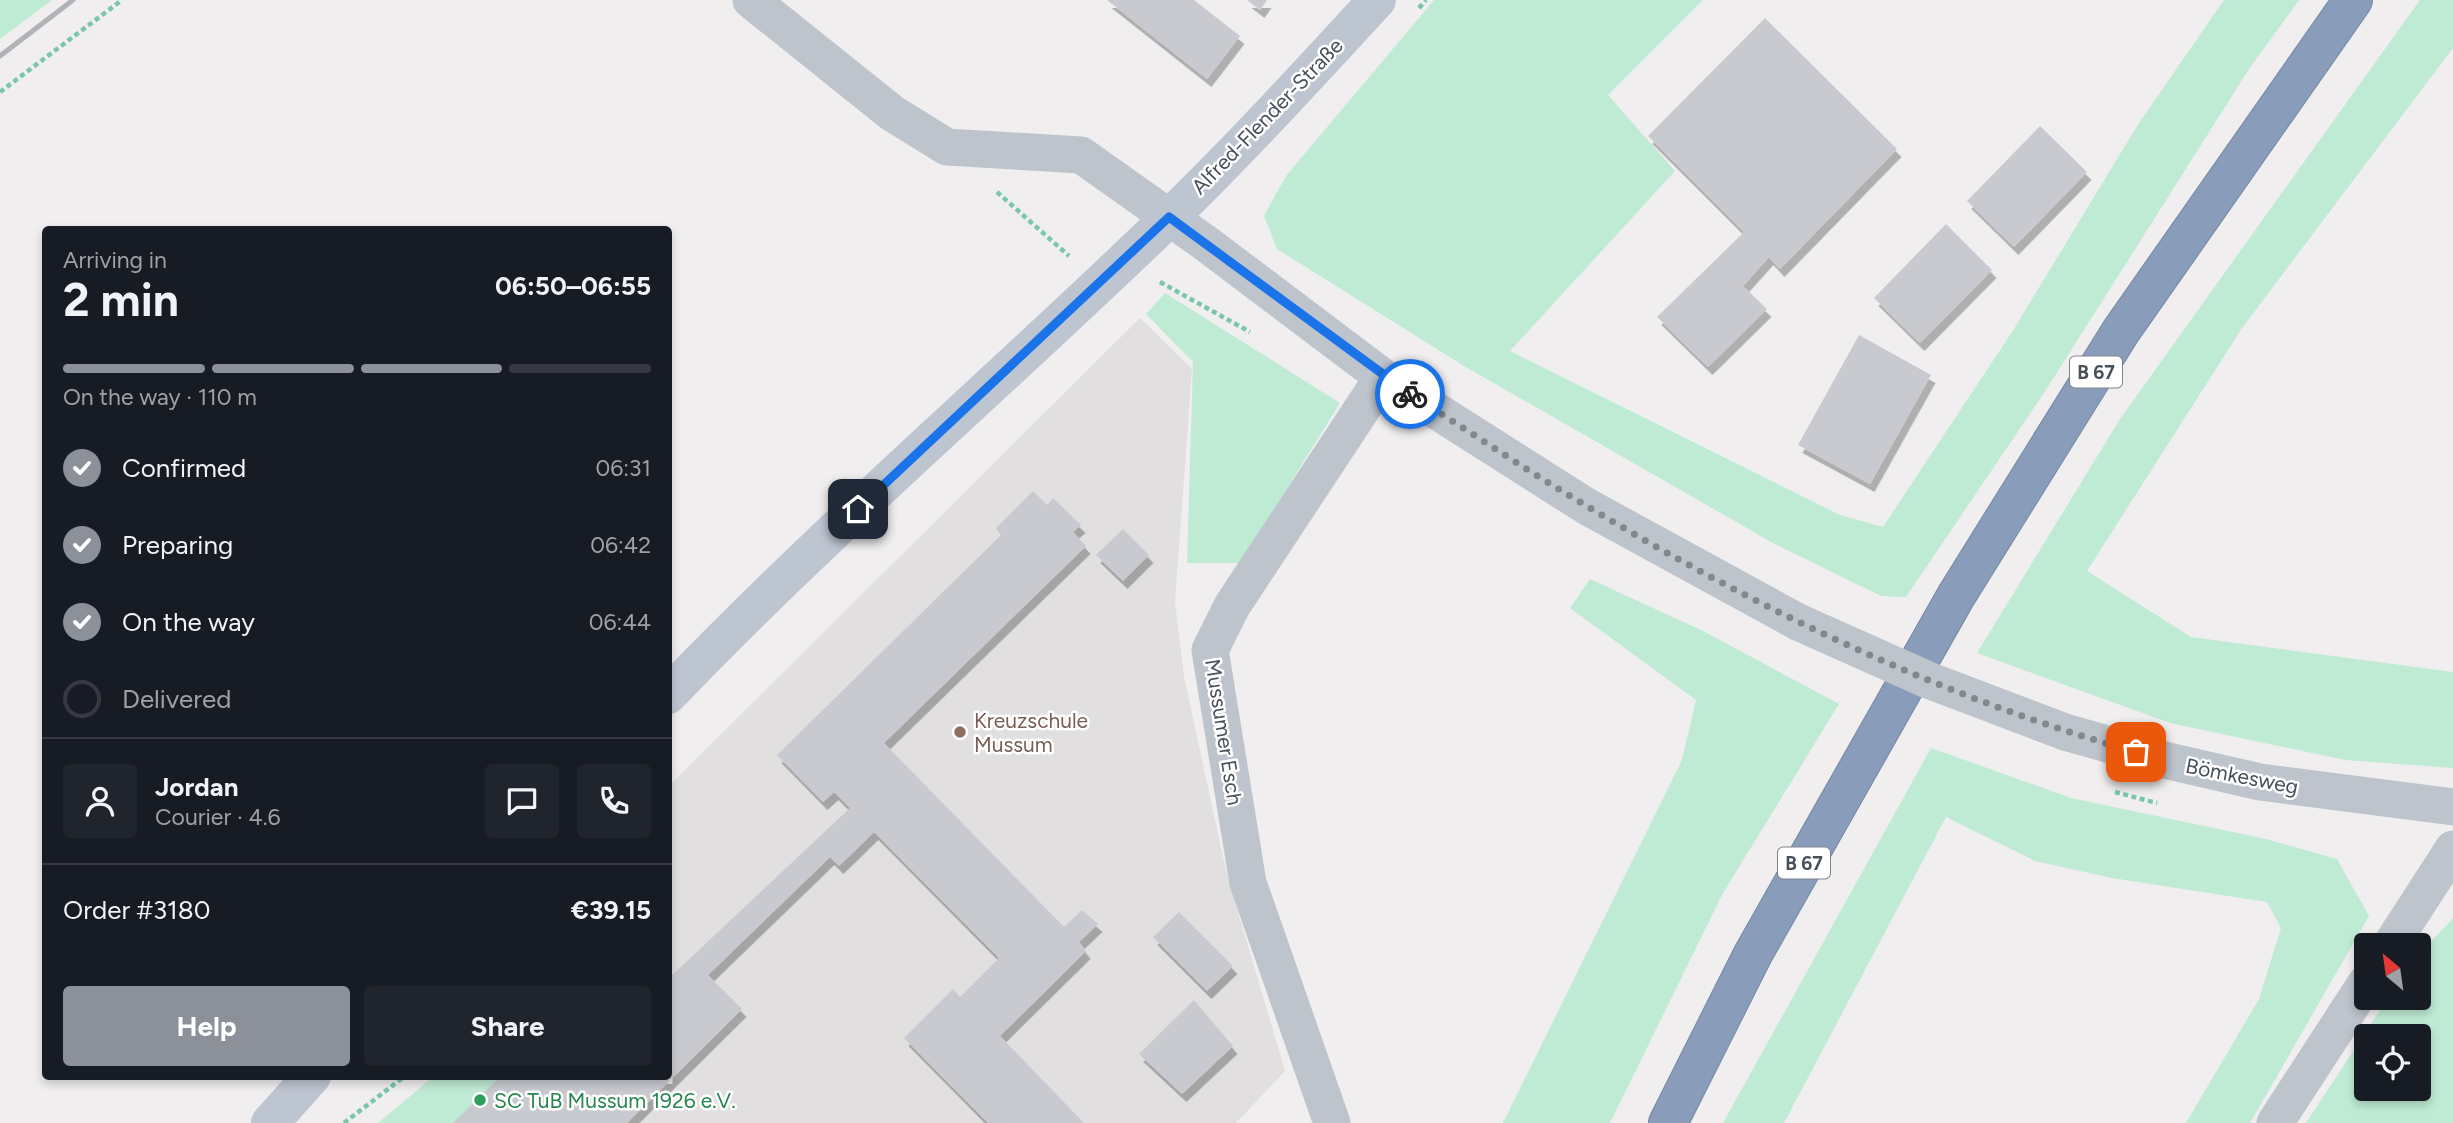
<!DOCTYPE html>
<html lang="en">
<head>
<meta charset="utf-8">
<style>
	:root { --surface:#171b24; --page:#20242c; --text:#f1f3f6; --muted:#9ea1a6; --line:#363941; --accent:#8c9099 }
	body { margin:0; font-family:Figtree,sans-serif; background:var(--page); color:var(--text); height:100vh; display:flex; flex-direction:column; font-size:26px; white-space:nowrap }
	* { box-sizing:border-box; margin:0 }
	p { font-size:23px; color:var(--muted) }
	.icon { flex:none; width:38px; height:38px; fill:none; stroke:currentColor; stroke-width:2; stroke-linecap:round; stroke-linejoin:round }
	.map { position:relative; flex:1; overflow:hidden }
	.details { position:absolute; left:42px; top:226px; width:630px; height:854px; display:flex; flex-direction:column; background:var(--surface); border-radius:7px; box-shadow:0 4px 10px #0003 }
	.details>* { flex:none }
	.needle { width:46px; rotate:331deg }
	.fabs { position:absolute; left:2354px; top:933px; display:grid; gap:14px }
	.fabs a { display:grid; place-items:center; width:77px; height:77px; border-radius:7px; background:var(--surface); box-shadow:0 4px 10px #0003; font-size:35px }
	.pin { position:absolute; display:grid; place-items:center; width:60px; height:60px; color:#fff; margin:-30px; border-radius:14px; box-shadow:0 4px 10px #0006 }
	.courier { position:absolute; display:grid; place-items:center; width:70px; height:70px; margin:-35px; border:5px solid #1a73e8; border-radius:50%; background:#fff; color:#222; box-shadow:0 2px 9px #0007 }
	.overview em { font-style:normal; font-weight:700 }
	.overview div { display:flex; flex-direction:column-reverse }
	.overview { display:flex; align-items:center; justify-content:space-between; height:119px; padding:0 21px }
	h1 { font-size:46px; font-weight:700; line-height:52px }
	.bar { display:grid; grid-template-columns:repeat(4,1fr); gap:10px 7px; align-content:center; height:84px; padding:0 21px }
	.bar i { height:9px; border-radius:5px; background:var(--line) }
	.bar .on { background:var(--accent) }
	.bar p { grid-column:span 4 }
	.line { display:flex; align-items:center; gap:18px; padding:0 21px; border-top:2px solid var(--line) }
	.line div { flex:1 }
	.round { display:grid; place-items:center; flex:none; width:74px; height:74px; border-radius:7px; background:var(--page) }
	ol { padding:0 21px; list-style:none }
	li { display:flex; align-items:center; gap:21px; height:77px }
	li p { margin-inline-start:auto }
	li .icon { padding:7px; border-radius:50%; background:var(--accent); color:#fff; stroke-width:4 }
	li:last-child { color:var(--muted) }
	li i { width:38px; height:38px; border:4px solid var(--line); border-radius:50% }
	.button { display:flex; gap:14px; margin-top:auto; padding:14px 21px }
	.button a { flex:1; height:80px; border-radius:7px; background:var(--accent); color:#fff; font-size:28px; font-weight:700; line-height:80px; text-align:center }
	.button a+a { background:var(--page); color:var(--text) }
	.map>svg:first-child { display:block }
</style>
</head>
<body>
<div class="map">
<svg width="2453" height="1123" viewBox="0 0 2453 1123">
	<defs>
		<filter id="shadow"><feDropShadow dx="4.5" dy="8" stdDeviation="0" flood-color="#0004"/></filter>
	</defs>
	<rect width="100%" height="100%" fill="#f0eeee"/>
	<path fill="#e1dfdf" d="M1140 318 1192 369 1175 602 1184 677 1227 875 1285 1071 1236 1123H578L668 1076 669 786Z"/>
	<path fill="#bfebd4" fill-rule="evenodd" d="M0 0H52L0 39Z
		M1434 0H1703L1608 95 1675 171 1510 351 1840 515 1883 527 2014 329 2137 126 2224 0H2299L2249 69 2046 390 1906 597 1881 596 1773 543 1464 366 1277 249 1264 216 1286 176Z
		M2420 0H2453V48L2242 328 2087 571 2191 637 2453 672V768L2345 760 2170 723 1977 653 2120 419Z
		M1165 293 1340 403 1241 563H1187L1193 362 1146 314Z
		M1590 579 1703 631 1839 704 1723 893 1610 1123H1503L1682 760 1696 700 1570 608Z
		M1931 748 2071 798 2266 839 2337 859 2369 916 2250 1123H2186L2259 999 2281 928 2267 902 2112 878 2035 861 1946 817 1784 1123H1723Z
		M2453 918V1123H2306L2388 998H2418L2419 955ZM2366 1036H2418V1088H2366Z
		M434 1076H531L578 1123H378Z"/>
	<path fill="#c9cad0" filter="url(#shadow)" d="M1107 0H1194L1240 36 1207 79Z
		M1247 0H1267L1260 10Z
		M1765 18 1897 149 1780 269 1769 257 1743 286 1767 309 1708 367 1657 317 1744 232 1648 136Z
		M2040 126 2087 172 2014 247 1967 201Z
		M1946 224 1992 270 1920 343 1874 298Z
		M1859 335 1931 375 1870 484 1798 445Z
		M1033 491 1047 505 1053 498 1081 525 1073 532 1086 546 884 743 1064 927 1082 910 1098 924 1079 942 1086 951 1000 1036 1084 1123H988L904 1038 953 989 960 997 999 958 874 832 839 866 830 857 708 975 742 1009 627 1123H453L501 1076H668V979L850 808 834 792 823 802 777 755 1001 535 996 528Z
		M1123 529 1149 555 1123 581 1096 555Z
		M1179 912 1233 966 1207 991 1153 937Z
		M1194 1000 1233 1046 1182 1094 1139 1054Z"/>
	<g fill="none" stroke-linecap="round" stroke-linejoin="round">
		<defs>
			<path id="highway" d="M1668 1123 1753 954 1956 596 2121 331 2353 0"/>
		</defs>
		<use href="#highway" stroke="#7488a5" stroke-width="40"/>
		<path stroke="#7ac7a7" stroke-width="4.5" stroke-dasharray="5 3.5" stroke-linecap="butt" d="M1419 8 1426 0
			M0 92 122 0
			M997 192 1069 256
			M1160 282 1250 332
			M2115 792 2157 803
			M344 1123 405 1076"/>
		<path stroke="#bdc4cc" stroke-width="37" d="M751 0 892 113 947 147 1081 155 1204 242 1383 377 1586 506 1798 622
			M2065 732 2160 759 2260 782 2453 807
			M2391 945 2453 849
			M1332 1123 1248 883 1210 650 1232 606 1383 377
			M2275 1123 2366 983"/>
		<path stroke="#bdc5d1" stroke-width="38" d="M668 695C828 528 1004 378 1169 218 1241 148 1309 74 1377 0
			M270 1123 312 1076"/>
		<use href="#highway" stroke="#899dba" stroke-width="38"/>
		<path stroke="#b1b3b8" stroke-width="5" d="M0 56 73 0"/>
		<path stroke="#bdc4cc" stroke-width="37" d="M1798 622 1928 680 2065 732"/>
	</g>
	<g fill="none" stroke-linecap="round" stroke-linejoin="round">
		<path stroke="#83878e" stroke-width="7" stroke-dasharray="0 12.6" d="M1410 394C1469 431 1526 470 1585 505 1757 609 1943 698 2136 752"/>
		<path stroke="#1a73e8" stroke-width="9" d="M858 509 1169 217 1410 394"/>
	</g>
	<circle fill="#8d6e63" stroke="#fff" stroke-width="2.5" cx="960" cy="732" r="7"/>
	<circle fill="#2e9e5b" stroke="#fff" stroke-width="2.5" cx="480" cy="1100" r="7"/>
	<g text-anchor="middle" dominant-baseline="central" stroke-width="5" stroke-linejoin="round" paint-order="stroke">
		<g fill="#fff" stroke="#7f848c" stroke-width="2">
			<rect x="2070" y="356.5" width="52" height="31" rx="5"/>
			<rect x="1778" y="847.5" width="52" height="31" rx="5"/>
		</g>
		<g font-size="19" font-weight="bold" fill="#48505a">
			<text x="2096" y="372">B 67</text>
			<text x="1804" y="863">B 67</text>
		</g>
		<g font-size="21" fill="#48505a" stroke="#fff">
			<text transform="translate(1267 116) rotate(-46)">Alfred-Flender-Straße</text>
			<text transform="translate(1224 732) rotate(81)">Mussumer Esch</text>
			<text transform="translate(2242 776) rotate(11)">Bömkesweg</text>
		</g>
		<g font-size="21" fill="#785e54" stroke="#fff" text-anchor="start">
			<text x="974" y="720">Kreuzschule<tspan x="974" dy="24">Mussum</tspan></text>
		</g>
		<g font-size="21" fill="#27864d" stroke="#fff" text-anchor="start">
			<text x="494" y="1100">SC TuB Mussum 1926 e.V.</text>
		</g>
	</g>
</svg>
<div class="fabs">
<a><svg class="needle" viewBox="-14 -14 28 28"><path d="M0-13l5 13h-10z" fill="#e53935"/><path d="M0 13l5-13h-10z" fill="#9ea1a6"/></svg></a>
<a><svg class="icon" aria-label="locate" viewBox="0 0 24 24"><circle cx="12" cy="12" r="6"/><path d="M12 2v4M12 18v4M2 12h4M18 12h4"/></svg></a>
</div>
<div class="pin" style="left:2136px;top:752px;background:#ea580c"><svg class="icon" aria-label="bag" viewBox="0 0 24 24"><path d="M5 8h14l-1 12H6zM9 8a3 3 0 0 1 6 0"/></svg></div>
<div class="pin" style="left:858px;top:509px;background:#1f2937"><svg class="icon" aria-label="home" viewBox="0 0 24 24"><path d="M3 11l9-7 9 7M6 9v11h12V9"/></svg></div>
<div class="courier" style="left:1410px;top:394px"><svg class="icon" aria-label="bike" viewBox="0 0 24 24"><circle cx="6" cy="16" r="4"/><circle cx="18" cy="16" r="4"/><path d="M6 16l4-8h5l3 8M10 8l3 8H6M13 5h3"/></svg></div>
<section class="details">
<div class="overview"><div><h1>2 min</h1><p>Arriving in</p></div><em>06:50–06:55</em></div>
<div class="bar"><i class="on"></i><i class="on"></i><i class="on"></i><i></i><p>On the way · 110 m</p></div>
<ol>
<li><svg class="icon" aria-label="check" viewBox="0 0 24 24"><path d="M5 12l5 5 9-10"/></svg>Confirmed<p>06:31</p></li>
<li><svg class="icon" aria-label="check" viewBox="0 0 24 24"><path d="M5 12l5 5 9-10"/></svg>Preparing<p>06:42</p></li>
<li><svg class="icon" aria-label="check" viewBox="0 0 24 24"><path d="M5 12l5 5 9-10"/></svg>On the way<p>06:44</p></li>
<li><i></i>Delivered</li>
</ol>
<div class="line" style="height:126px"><a class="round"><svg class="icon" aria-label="person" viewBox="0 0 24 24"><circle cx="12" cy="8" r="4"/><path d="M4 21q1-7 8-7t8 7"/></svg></a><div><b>Jordan</b><p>Courier · 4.6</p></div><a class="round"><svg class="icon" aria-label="chat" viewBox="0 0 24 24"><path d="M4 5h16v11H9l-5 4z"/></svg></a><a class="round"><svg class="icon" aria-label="phone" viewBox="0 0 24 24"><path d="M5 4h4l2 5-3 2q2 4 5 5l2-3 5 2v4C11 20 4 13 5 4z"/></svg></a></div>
<div class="line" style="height:91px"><div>Order #3180</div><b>€39.15</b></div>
<div class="button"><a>Help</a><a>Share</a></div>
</section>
</div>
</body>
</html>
